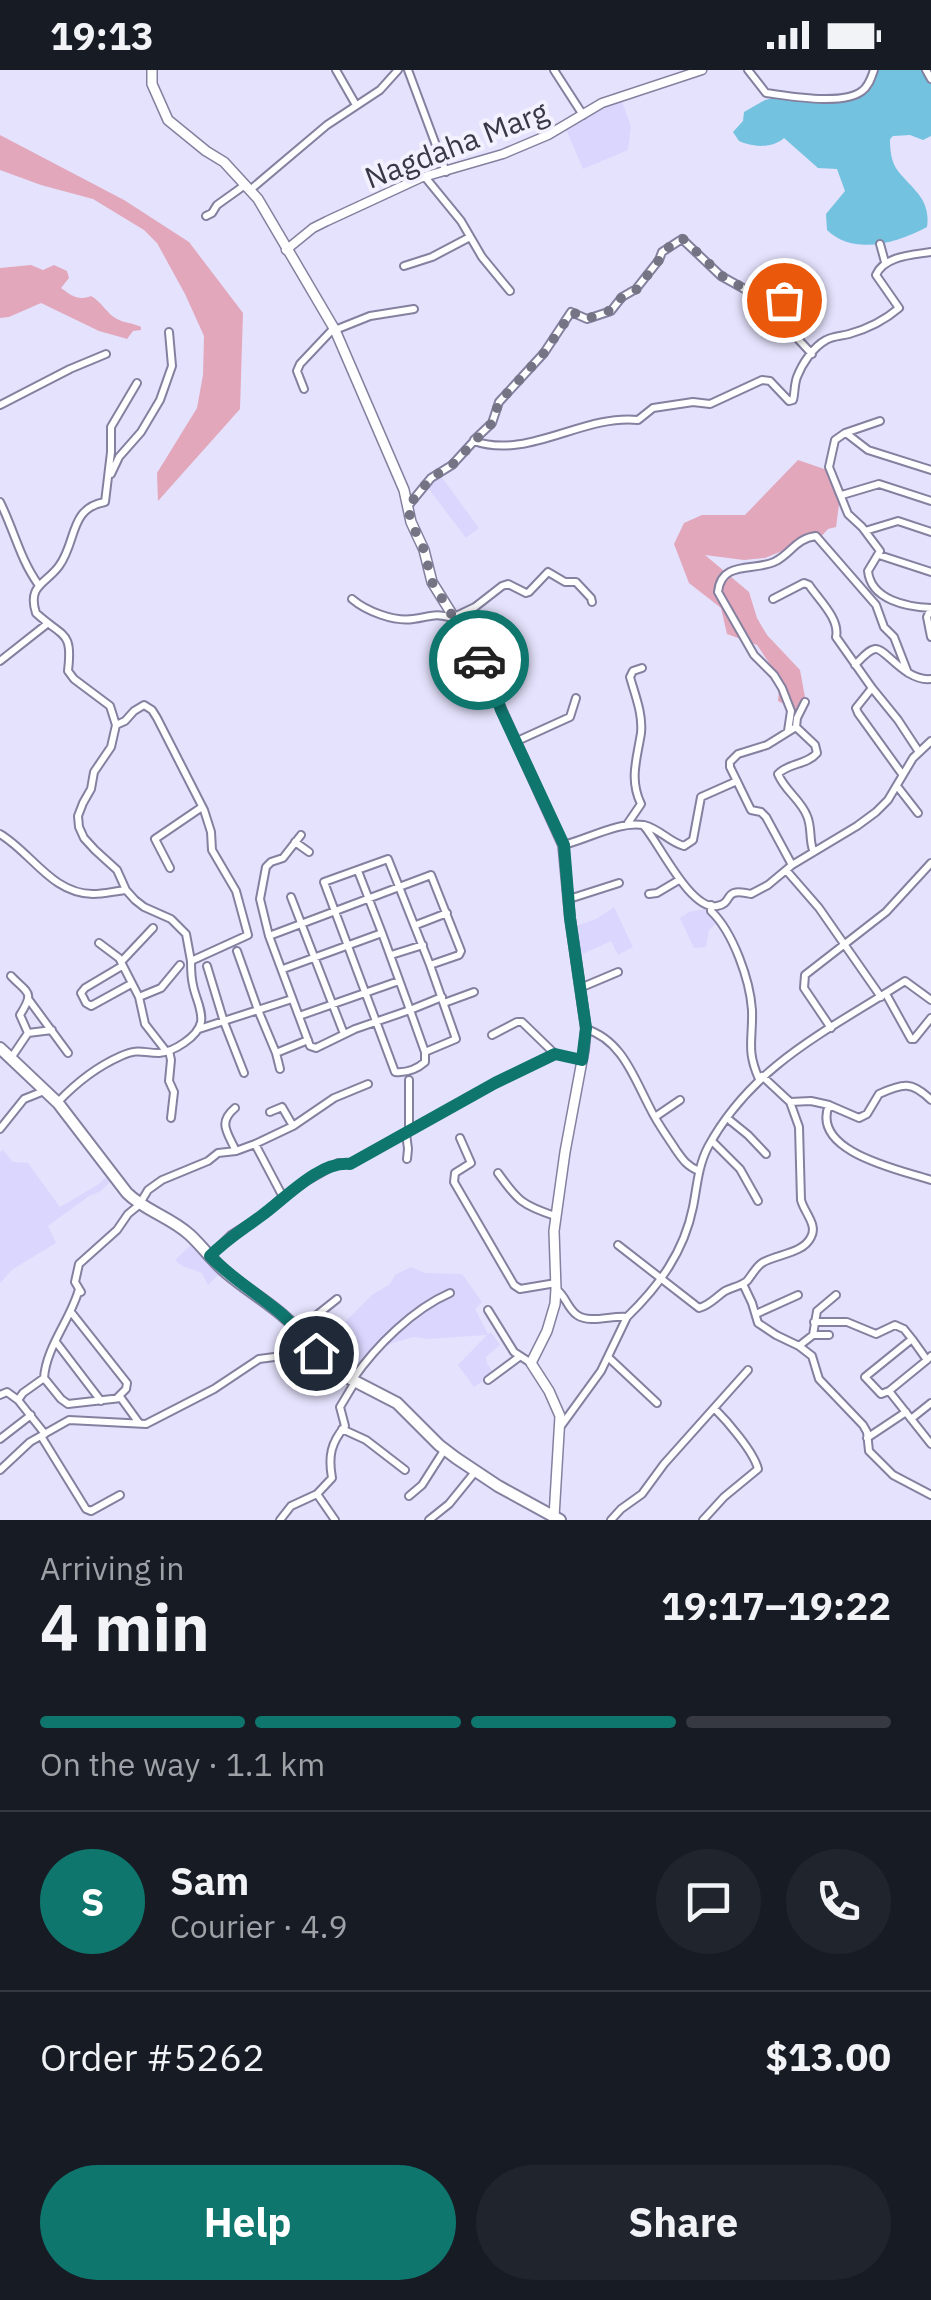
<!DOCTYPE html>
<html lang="en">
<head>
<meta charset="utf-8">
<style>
	:root { --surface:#171b24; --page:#20242c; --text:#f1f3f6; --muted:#9ea1a6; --line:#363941; --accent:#0f766e }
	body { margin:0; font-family:"IBM Plex Sans",sans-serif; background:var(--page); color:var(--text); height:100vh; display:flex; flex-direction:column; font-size:38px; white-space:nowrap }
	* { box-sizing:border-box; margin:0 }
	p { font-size:32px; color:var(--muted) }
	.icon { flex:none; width:55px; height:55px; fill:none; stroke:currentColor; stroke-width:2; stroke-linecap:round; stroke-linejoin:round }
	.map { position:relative; height:1450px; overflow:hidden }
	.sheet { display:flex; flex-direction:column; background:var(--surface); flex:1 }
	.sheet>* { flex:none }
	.pin { position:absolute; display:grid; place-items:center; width:85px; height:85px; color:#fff; margin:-42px; border:5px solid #fff; border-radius:50%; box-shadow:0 2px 10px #0007 }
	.courier { position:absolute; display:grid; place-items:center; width:100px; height:100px; margin:-50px; border:8px solid #0f766e; border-radius:50%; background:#fff; color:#222; box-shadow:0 2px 12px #0007 }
	.summary em { font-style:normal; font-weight:700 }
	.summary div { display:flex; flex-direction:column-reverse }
	.summary { display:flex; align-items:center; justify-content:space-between; height:170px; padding:0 40px }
	h1 { font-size:65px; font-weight:700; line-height:75px }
	.bar { display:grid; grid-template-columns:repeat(4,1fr); gap:15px 10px; align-content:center; height:120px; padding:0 40px }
	.bar i { height:12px; border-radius:8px; background:var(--line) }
	.bar .selected { background:var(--accent) }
	.bar p { grid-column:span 4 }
	.line { display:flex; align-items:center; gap:25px; padding:0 40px; border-top:2px solid var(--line) }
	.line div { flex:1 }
	.round { display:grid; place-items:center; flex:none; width:105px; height:105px; border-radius:52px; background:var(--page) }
	.cta { display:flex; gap:20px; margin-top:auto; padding:20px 40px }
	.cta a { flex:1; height:115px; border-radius:60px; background:var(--accent); color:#fff; font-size:40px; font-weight:700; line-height:115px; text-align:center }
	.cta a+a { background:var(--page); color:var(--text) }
	.status { display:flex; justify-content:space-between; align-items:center; height:70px; padding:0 50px; background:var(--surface); direction:ltr }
	.status svg { height:28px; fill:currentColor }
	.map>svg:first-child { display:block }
</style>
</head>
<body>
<div class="status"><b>19:13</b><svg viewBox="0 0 49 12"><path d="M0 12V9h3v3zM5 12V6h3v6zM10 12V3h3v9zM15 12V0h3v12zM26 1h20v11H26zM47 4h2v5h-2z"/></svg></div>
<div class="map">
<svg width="931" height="1450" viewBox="0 0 931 1450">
	<rect width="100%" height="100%" fill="#e5e2fd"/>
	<path fill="#dad6fe" d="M621 29 631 56 628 80 583 99 566 59 603 34Z
		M440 405 479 458 466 468 428 418 430 413Z
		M614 837 633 877 618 885 611 871 578 886 573 857 596 849Z
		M709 838 720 850 709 860 706 877 694 878 680 848 689 842Z
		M3 1080 13 1092 28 1093 60 1137 99 1114 107 1106 111 1111 101 1121 89 1126 48 1156 56 1173 13 1199 0 1213V1082Z
		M193 1173 221 1202 208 1215 202 1203 182 1196 175 1190Z
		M411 1197 425 1203 462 1204 482 1232 475 1239 488 1264 491 1262 500 1275 486 1287 487 1293 492 1301 485 1306 488 1308 474 1317 458 1295 487 1265 427 1269 414 1267 392 1273 368 1288 354 1301 343 1295 354 1283 336 1261 372 1225 390 1214 395 1205Z"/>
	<path fill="#e2a7bb" d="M0 65 124 130 189 172 243 243 240 339 158 431 157 403 197 338 203 305 204 266 185 224 157 173 144 160 93 129 41 115 0 100Z
		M31 195 43 200 54 195 67 201 69 208 61 218C72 226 78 231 91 226 102 232 107 244 117 249 124 253 134 253 141 257V260L133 261 127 269 124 268 99 261 41 233 9 247 0 248V198Z
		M798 390 827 400 840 427 836 457 828 459 818 470 804 472 765 488 744 490 705 485 749 522 757 548 767 565 800 600 805 627 796 640 778 631 780 609 757 575 727 564 721 538 689 513 674 474 684 453 702 445H745Z"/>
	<path fill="#73c2e0" d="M876 0H923L931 14V66L923 70 910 65 893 66 890 69C890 80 891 92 898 101 913 120 931 129 927 157 897 173 854 186 827 160L826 144 845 121 837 99 818 98 784 68C772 79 752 77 739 71L733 62 743 51 744 42 765 30 778 27 821 33 862 26 872 17Z"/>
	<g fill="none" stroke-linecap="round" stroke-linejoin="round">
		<defs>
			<path id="minor" d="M336 0 356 35
				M408 0 446 102
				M554 0 583 45
				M748 0 766 23C790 26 843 36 862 21 869 16 871 8 874 0
				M926 0 931 9
				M425 107 461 151 482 187 510 221
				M250 120 327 55 380 20 398 0
				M206 146 212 143 217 135 245 115
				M880 174 885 192
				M404 196 432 187 470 167
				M773 241 786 225
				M335 260 370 246 414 239
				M304 319 297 301 300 294 334 258
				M0 335 70 299 106 284
				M880 351 845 363 835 370 829 397 848 444 862 457 880 481 868 501C871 530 907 537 931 538
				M846 363 868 380 931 400
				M474 370 492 353 499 332 544 283 571 242 587 249 611 241 622 227 636 219 659 190 662 182 682 169 721 206 759 227 812 284
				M111 404 119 387 141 362 160 330 172 296 169 262
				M842 425 879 414 931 431
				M0 432C14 460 20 489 38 514
				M408 436 431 408 452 395 474 371C528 390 583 344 638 350L653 338 693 332 710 334 762 310 770 311 789 331 793 330C795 323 794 315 797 307 802 294 813 277 826 270 833 266 842 266 849 264 867 259 885 250 899 238L876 205C884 186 912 185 931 182
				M865 461 898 451 931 462
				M879 485 931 502
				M352 529C366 541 394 552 413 549 430 547 434 542 452 548L475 537 502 516 508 514 526 523 529 522 548 502 565 512H576L591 528 592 532
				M773 529 804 513 809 515C819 530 840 549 836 567L872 618 856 638 858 643 902 704
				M931 539 927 547 931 567
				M0 591 47 554
				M855 595C860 590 868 580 875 579 885 577 905 612 931 609
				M872 618 898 650 919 682
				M805 632 797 648 796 657 815 675 817 683C807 695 788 693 778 704 785 721 801 730 807 746 812 757 809 769 813 780
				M116 655 110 636 74 609 68 601C73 560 63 568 36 543 27 515 46 514 59 496 77 472 69 438 105 432L111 382V357L137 313
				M788 661 791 641 782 618 774 605 754 585 718 522C721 489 757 502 776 491 791 483 797 468 816 466L876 535 884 557 894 567 908 603
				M515 672 570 647 576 628
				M897 716 918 743
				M628 753 641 734C629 709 637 689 641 663 643 644 635 625 630 607L633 601 642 598
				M644 755C660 759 669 772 684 776L693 770 701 727 737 711
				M0 764C31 782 52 824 93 824 104 824 115 821 126 820
				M295 772 309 782
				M563 775C588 769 619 751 643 755 659 772 690 841 717 836 735 833 721 817 751 824L768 815 792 795 857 756 876 742 888 730 913 688 931 671
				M792 795 766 747 761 742 751 740 730 697V692L738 684 767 675 796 657
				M170 798 155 769 202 737
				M786 800 819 838 881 927
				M649 824 657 823 679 810
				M291 827 344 964
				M569 829 619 813
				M711 835V841C733 862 750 910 752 940 753 970 746 980 759 1009
				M416 855 447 843
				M382 863 410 940 442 927
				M269 866 431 805 461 881 459 885 430 895 456 969 425 982 410 940 355 959 316 978 310 976 269 866 260 829 266 797 271 792 283 788 301 765
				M99 873 119 888 139 927 145 954 166 981
				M237 881 258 940 276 983 280 999
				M391 885 423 875
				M121 892 153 858
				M122 896 85 918 81 923 86 933 91 936 131 914
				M207 896 224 952 244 1003
				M283 899 382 863 358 801
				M580 918 618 902
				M886 924 911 969H914L931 948
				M139 927 161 918 180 895
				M29 930 68 983
				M444 933 474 922
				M299 946 399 911
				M831 958 804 918 805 905 886 842 931 793
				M199 959 292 929
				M586 959C622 970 634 1008 650 1038 657 1053 667 1066 676 1080 683 1090 687 1096 699 1101
				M28 963 52 960
				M492 965 517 952H522L555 984 582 990
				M169 981 171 990 169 1011 174 1022 171 1048
				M425 982V992C417 999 406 1003 395 1002L324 812 388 789 430 895
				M276 983 308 970
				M11 988 28 963 20 945C35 921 28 924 11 906
				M409 1010V1061
				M58 1032C76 1013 96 997 121 986 139 978 142 983 159 983 173 982 198 967 201 952 203 940 195 927 193 915 191 907 191 899 191 891L248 865 236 821 212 780 211 762 204 740 157 648 152 640 144 635 134 641 125 651 116 655 111 677 94 702 91 719 83 733 78 746 79 757 84 768 95 780 117 800 126 820 135 830 144 837 171 849 186 864 191 891
				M790 1032 811 1031 829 1035C810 1082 901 1100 931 1110
				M829 1035 859 1048 867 1044 879 1024C903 1013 912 1011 931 1030
				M235 1038C217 1053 228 1063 236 1081
				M270 1042 282 1037 293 1056
				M655 1047 680 1030
				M727 1048 748 1065 766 1084
				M0 1059 24 1029 44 1021
				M460 1068 471 1093 455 1103 454 1112 514 1215 520 1219 556 1213
				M712 1071 740 1099 758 1131
				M255 1074 283 1127
				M407 1089 408 1079 406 1063 495 1013 555 984
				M498 1103C518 1131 522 1135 555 1146
				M618 1175 699 1238C710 1235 716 1227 725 1221 733 1217 741 1216 747 1211 752 1205 756 1197 762 1193 776 1184 803 1184 811 1167 818 1155 804 1142 801 1130L799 1057 790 1032 762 1006
				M210 1186 231 1165 260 1147 283 1127 305 1112 338 1093 351 1094 406 1063
				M743 1214 752 1233 758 1253 776 1265 799 1276 812 1286 819 1309 863 1355 867 1362 869 1381 893 1405 931 1425
				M79 1219C71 1249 46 1277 44 1308L61 1329 68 1334 121 1328 139 1353
				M556 1219C566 1226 567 1238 577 1245 590 1254 612 1245 627 1247 659 1216 684 1182 693 1137 697 1117 698 1096 708 1077 753 994 829 960 905 911L931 930
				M81 1222 75 1212 79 1194 117 1160 128 1144 139 1135 148 1120 162 1110 208 1091 218 1083 236 1081 255 1074 293 1056 334 1028 368 1014
				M488 1240 514 1282 531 1293
				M71 1242 127 1313 126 1319 118 1327
				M756 1244 798 1225
				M814 1252H847L876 1264 895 1255 904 1259 912 1269
				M298 1260 337 1229
				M813 1265H829
				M56 1272 101 1331
				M799 1276 813 1265 817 1241 836 1225
				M608 1287 657 1333
				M927 1290 912 1269 865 1307 881 1324 889 1321 927 1290 931 1286
				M44 1308 23 1323 18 1330 45 1364
				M353 1309C376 1276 413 1239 450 1223
				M488 1310 519 1287
				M889 1321 931 1374
				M0 1325 7 1322 18 1330
				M911 1349 931 1333
				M561 1356 601 1301 627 1247
				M342 1359 366 1370 405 1400
				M41 1366 86 1439 91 1441 120 1425
				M867 1368 906 1342
				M0 1369 31 1345
				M0 1400 30 1372 69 1350 146 1354 214 1319 259 1289 290 1285 310 1294 321 1288
				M409 1426 422 1415 445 1379
				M280 1450 291 1436 317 1424
				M335 1450 317 1424 332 1408C328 1386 331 1373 345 1356L340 1337 355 1312
				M429 1450 449 1434 475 1402
				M611 1450 621 1439 642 1424 664 1394 748 1300
				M703 1450 724 1427 758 1399C754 1382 727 1351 714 1338"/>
			<path id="tertiary" d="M286 180 313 158 327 151 420 108 503 84 548 65 602 33 702 0"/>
			<path id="secondary" d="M152 0V14L168 50 206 81 224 92 258 129 335 260 404 420 411 452 424 480 432 512 486 599 501 639 563 775 570 848 586 959 584 980 565 1082 554 1161 556 1219 555 1234 547 1261 531 1293 549 1321 560 1346 554 1447"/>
			<path id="primary" d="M0 978 58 1033 127 1123C145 1141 171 1147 190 1165 203 1177 214 1193 228 1204 248 1221 270 1233 289 1251 306 1267 318 1287 337 1302L397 1333 439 1375 456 1388 498 1416 560 1450"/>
		</defs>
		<use href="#minor" stroke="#84809f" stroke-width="10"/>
		<use href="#tertiary" stroke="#84809f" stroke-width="11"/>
		<use href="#secondary" stroke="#84809f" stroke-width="12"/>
		<use href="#primary" stroke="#84809f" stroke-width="14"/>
		<use href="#minor" stroke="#fff" stroke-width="6"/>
		<use href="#tertiary" stroke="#fff" stroke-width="8"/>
		<use href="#secondary" stroke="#fff" stroke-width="9"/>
		<use href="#primary" stroke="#fff" stroke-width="10"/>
	</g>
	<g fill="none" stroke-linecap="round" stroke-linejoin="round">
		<path stroke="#757485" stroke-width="10" stroke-dasharray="0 18" d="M479 590 432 512 424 480 411 452 408 436 431 408 452 395 492 353 499 332 544 283 572 242 587 249 611 240 622 227 636 220 659 190 662 182 682 168 722 206 759 227 773 241 784 230"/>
		<path stroke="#0f766e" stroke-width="12" d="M316 1283C304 1268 293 1253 278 1241 255 1222 230 1207 210 1186 227 1169 242 1160 261 1146 286 1128 319 1091 350 1094L495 1013 555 984 582 990 586 958 570 848 564 775 501 640 486 599 479 590"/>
	</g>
	<g text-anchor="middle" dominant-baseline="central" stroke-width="8" stroke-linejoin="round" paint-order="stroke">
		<g font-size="30" fill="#393845" stroke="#f3f1ff">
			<text transform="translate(456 74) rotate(-21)">Nagdaha Marg</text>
		</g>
	</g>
</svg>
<div class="pin" style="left:784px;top:230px;background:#ea580c"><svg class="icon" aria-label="bag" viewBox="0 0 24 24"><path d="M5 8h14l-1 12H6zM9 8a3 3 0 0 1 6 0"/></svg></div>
<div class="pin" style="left:316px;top:1283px;background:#1f2937"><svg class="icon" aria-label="home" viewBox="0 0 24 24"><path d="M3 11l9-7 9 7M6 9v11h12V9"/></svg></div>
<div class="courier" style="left:479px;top:590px"><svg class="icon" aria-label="car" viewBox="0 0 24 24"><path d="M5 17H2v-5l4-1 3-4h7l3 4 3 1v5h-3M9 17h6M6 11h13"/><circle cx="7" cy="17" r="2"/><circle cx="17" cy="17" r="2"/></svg></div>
</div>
<section class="sheet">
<div class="summary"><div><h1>4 min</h1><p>Arriving in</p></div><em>19:17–19:22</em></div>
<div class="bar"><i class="selected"></i><i class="selected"></i><i class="selected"></i><i></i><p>On the way · 1.1 km</p></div>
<div class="line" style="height:180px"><b class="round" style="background:var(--accent);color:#fff">S</b><div><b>Sam</b><p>Courier · 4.9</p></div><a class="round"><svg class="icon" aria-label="chat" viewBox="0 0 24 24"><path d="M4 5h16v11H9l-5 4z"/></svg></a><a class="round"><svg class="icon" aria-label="phone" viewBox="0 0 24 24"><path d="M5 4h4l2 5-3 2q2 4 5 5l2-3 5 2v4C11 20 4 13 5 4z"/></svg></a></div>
<div class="line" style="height:130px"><div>Order #5262</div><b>$13.00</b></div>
<div class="cta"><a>Help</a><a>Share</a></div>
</section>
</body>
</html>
